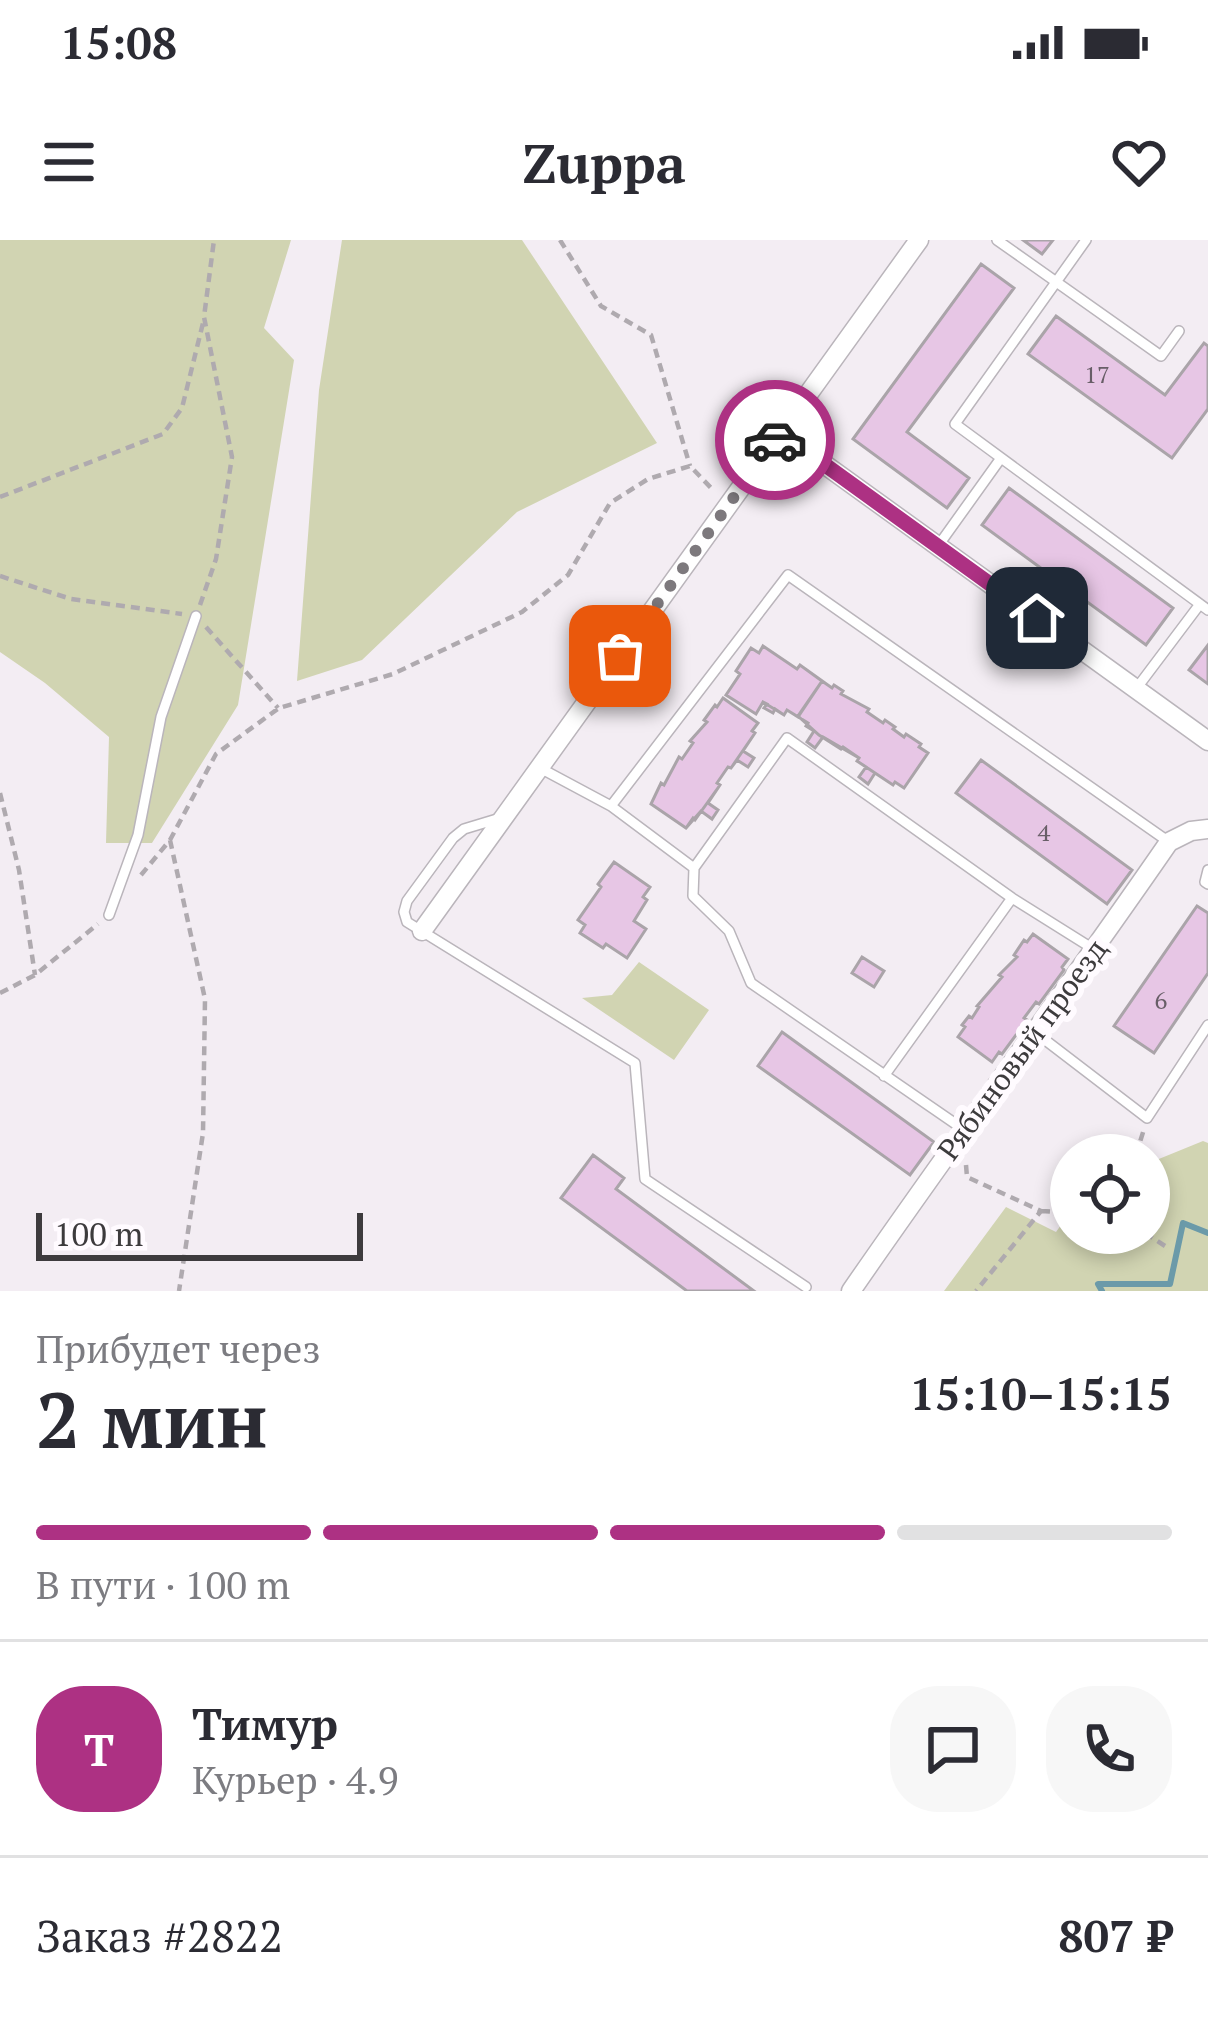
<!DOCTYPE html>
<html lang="ru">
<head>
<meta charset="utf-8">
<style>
	:root { --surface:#fff; --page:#f7f7f7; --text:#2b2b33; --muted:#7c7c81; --line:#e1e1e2; --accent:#ad3183 }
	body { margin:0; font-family:"PT Serif",serif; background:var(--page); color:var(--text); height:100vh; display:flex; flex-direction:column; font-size:45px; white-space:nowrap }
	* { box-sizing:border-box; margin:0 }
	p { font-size:39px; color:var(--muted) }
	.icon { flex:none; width:66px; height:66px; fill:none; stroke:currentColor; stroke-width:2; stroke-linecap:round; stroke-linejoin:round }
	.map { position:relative; height:1051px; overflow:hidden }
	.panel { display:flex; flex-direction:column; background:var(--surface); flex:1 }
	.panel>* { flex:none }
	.fabs { position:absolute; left:1050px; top:894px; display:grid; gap:24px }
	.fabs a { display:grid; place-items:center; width:120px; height:120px; border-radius:50%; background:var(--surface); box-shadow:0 6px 18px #0003; font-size:60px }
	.scale { position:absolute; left:36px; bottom:30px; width:327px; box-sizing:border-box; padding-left:12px; border:6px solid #3d3b3d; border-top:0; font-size:33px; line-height:42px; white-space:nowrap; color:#3d3b3d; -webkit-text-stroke:9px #fffbff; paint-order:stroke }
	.pin { position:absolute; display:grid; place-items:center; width:102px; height:102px; color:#fff; margin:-51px; border-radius:24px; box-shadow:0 6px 18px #0006 }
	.courier { position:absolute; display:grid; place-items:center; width:120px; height:120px; margin:-60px; border:9px solid #ad3183; border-radius:50%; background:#fff; color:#222; box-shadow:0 3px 15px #0007 }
	.headline em { font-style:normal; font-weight:700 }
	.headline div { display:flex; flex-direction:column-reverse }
	.headline { display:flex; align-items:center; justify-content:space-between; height:204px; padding:0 36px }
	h1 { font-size:78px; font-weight:700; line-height:90px }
	.bar { display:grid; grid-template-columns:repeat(4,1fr); gap:18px 12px; align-content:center; height:144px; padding:0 36px }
	.bar i { height:15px; border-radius:9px; background:var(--line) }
	.bar .current { background:var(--accent) }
	.bar p { grid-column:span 4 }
	.line { display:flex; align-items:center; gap:30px; padding:0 36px; border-top:3px solid var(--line) }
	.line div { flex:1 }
	.round { display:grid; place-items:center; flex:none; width:126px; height:126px; border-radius:48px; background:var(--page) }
	.status { display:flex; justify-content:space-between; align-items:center; height:84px; padding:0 60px; background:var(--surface); direction:ltr }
	.status svg { height:33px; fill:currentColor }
	header { display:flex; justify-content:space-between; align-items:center; height:156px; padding:0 36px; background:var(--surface); font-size:54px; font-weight:700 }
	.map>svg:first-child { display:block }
</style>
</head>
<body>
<div class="status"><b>15:08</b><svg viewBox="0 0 49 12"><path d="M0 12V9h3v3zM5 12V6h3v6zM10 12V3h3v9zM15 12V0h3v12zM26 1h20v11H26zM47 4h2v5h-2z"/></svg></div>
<header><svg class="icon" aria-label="menu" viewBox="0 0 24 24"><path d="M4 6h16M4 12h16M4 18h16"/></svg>Zuppa<svg class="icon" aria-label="heart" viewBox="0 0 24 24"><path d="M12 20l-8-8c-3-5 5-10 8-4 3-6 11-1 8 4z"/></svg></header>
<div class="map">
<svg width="1208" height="1051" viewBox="0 0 1208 1051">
	<rect width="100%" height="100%" fill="#f3edf3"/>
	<path fill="#d1d4b2" d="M0 0H291L264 88 294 120 238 465 152 603H106L109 497 45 443 0 412Z
		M342 0H522L657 203 517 272 362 420 297 441 319 150Z
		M639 722 709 770 674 820 582 758 612 755Z
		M1203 901 1208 903V1051H944L1006 967 1056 992 1071 971V993H1149V923Z"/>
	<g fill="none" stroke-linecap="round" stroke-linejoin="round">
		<path stroke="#6b9aa9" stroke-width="6" d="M1102 1051 1098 1044H1170L1183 983 1208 993"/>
	</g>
	<path fill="#e7c6e5" stroke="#aaa4a9" stroke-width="3" d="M1023 0H1053L1042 14Z
		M981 24 1014 48 907 192 969 238 947 268 853 199Z
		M1056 76 1165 155 1204 103 1208 106V169L1172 218 1028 114Z
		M1009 248 1173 368 1146 405 982 285Z
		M1208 405V444L1189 430Z
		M763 406 797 429 800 425 822 441 798 477 787 470 784 475 763 462 756 474 726 455 740 434 736 431 751 408 759 413Z
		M763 406 797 429 800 425 832 448 834 445 843 451 841 454 869 469 867 472 883 483 885 480 895 487 893 489 904 497 906 494 921 504 919 507 928 513 904 548 895 542 893 545 875 533 868 544 859 537 866 527 857 521 859 518 823 497 815 508 807 502 814 491 806 486 808 483 787 470 784 475 775 469 773 473 764 468 767 464 763 462 756 474 726 455 740 434 736 431 751 408 759 413Z
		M822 441 832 448 834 445 843 451 841 454 869 469 867 472 883 483 885 480 895 487 893 489 904 497 906 494 921 504 919 507 928 513 904 548 895 542 893 545 857 521 859 518 843 507 841 509 819 495 798 476Z
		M723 458 758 483 752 491 755 493 731 528 728 527 717 543 720 545 695 580 693 578 686 588 651 564 661 543 664 545 679 517 682 519 693 503 690 501 707 482 704 480 715 465 717 467Z
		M723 458 758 483 752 491 755 493 743 511 754 518 748 527 737 520 731 528 728 527 717 543 720 545 708 563 718 570 712 579 701 571 686 588 651 564 661 543 664 545 679 517 682 519 693 503 690 501 707 482 704 480 715 465 717 467Z
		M981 520 1132 630 1107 664 956 553Z
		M614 622 650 647 643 657 647 660 634 681 646 689 627 718 606 704 603 708 580 693 585 685 578 680 601 647 598 644Z
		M614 622 650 647 643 657 647 660 634 681 646 689 627 718 606 704 603 708 580 693 585 685 578 680 601 647 598 644Z
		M1197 666 1208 673V733L1154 813 1114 786Z
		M1033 694 1068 719 1062 727 1064 730 1039 764 1036 762 1024 778 1027 780 1002 814 999 812 992 822 958 797 965 787 962 785 969 776 972 778 979 767 977 766 1002 737 999 735 1017 717 1014 715 1024 700 1027 702Z
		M862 717 884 731 874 747 852 733Z
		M782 792 934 902 910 935 758 826Z
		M593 915 624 938 616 949 754 1051H687L561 958Z"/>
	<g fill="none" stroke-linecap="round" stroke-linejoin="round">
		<defs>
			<path id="lane" d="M997 0 1161 116 1179 91
				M1086 0 955 184 1208 370
				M938 306 1001 218
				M1136 449 1200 364
				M540 528 611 566 694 628
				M611 566 788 335 1169 602
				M497 579 464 589 453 598 407 661 404 672 407 682 635 823 645 939 806 1047
				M1208 630 1205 642 1208 644
				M109 675 138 595 161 477 196 376
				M1036 793 1147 878 1208 785
				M884 836 1012 658
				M963 889 751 743 729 691 693 656 694 628 787 498 1012 658 1095 710"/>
			<path id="street" d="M781 193 1208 501
				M422 691 919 0
				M851 1051C955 900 1065 753 1169 602L1191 591 1208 589"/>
		</defs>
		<use href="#lane" stroke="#bab5bb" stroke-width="12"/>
		<use href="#street" stroke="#bab5bb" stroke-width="21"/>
		<path stroke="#afaaaf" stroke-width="4.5" stroke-dasharray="9 6" stroke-linecap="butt" d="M560 0 601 66 651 95 690 226
			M0 257 163 194 182 168 203 83
			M0 336 71 359 182 374
			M200 365 216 319 232 217 204 77 214 0
			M206 387 278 468
			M0 553 19 630 35 735
			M170 600 205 759 203 893 179 1051
			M141 635 170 600 216 514 279 468 393 434 522 372 568 335 610 263 648 239 690 226 714 251
			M0 753 35 735 98 684
			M1136 915 1144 889
			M966 925 967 937 1041 971 976 1051
			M1041 971 1071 973
			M1145 993 1165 1006"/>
		<use href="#lane" stroke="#fff" stroke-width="9"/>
		<use href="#street" stroke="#fff" stroke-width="18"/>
	</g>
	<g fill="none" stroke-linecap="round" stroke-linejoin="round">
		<path stroke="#7d797d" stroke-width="12" stroke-dasharray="0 21.6" d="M620 416 775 200"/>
		<path stroke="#ad3183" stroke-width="15" d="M775 200 781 193 1037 378"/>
	</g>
	<g text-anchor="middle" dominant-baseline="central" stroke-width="12" stroke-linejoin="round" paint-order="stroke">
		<g font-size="24" fill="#685e67">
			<text x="1097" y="134">17</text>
			<text x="1044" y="592">4</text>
			<text x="1161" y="760">6</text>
		</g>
		<g font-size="30" fill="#3d3b3d" stroke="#fffbff">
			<text transform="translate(1022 809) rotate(-54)">Рябиновый проезд</text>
		</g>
	</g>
</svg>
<div class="fabs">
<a><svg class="icon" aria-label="locate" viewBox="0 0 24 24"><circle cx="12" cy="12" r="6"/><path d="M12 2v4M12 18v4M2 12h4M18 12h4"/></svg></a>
</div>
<div class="scale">100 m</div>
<div class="pin" style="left:620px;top:416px;background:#ea580c"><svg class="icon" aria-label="bag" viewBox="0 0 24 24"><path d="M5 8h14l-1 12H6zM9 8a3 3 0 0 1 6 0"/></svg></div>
<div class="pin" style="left:1037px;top:378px;background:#1f2937"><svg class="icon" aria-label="home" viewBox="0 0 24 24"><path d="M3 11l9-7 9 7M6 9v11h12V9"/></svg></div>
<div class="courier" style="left:775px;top:200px"><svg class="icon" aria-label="car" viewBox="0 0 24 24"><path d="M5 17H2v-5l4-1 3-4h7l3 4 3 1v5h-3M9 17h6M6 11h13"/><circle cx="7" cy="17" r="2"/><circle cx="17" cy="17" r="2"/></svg></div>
</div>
<section class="panel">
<div class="headline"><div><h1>2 мин</h1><p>Прибудет через</p></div><em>15:10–15:15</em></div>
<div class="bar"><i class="current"></i><i class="current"></i><i class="current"></i><i></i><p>В пути · 100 m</p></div>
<div class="line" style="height:216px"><b class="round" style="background:var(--accent);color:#fff">Т</b><div><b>Тимур</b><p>Курьер · 4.9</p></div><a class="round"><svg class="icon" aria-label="chat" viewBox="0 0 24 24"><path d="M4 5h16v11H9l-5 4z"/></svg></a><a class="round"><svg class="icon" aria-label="phone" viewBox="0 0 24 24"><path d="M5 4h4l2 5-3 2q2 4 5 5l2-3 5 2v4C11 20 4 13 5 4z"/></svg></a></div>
<div class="line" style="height:156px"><div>Заказ #2822</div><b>807 ₽</b></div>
</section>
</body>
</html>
